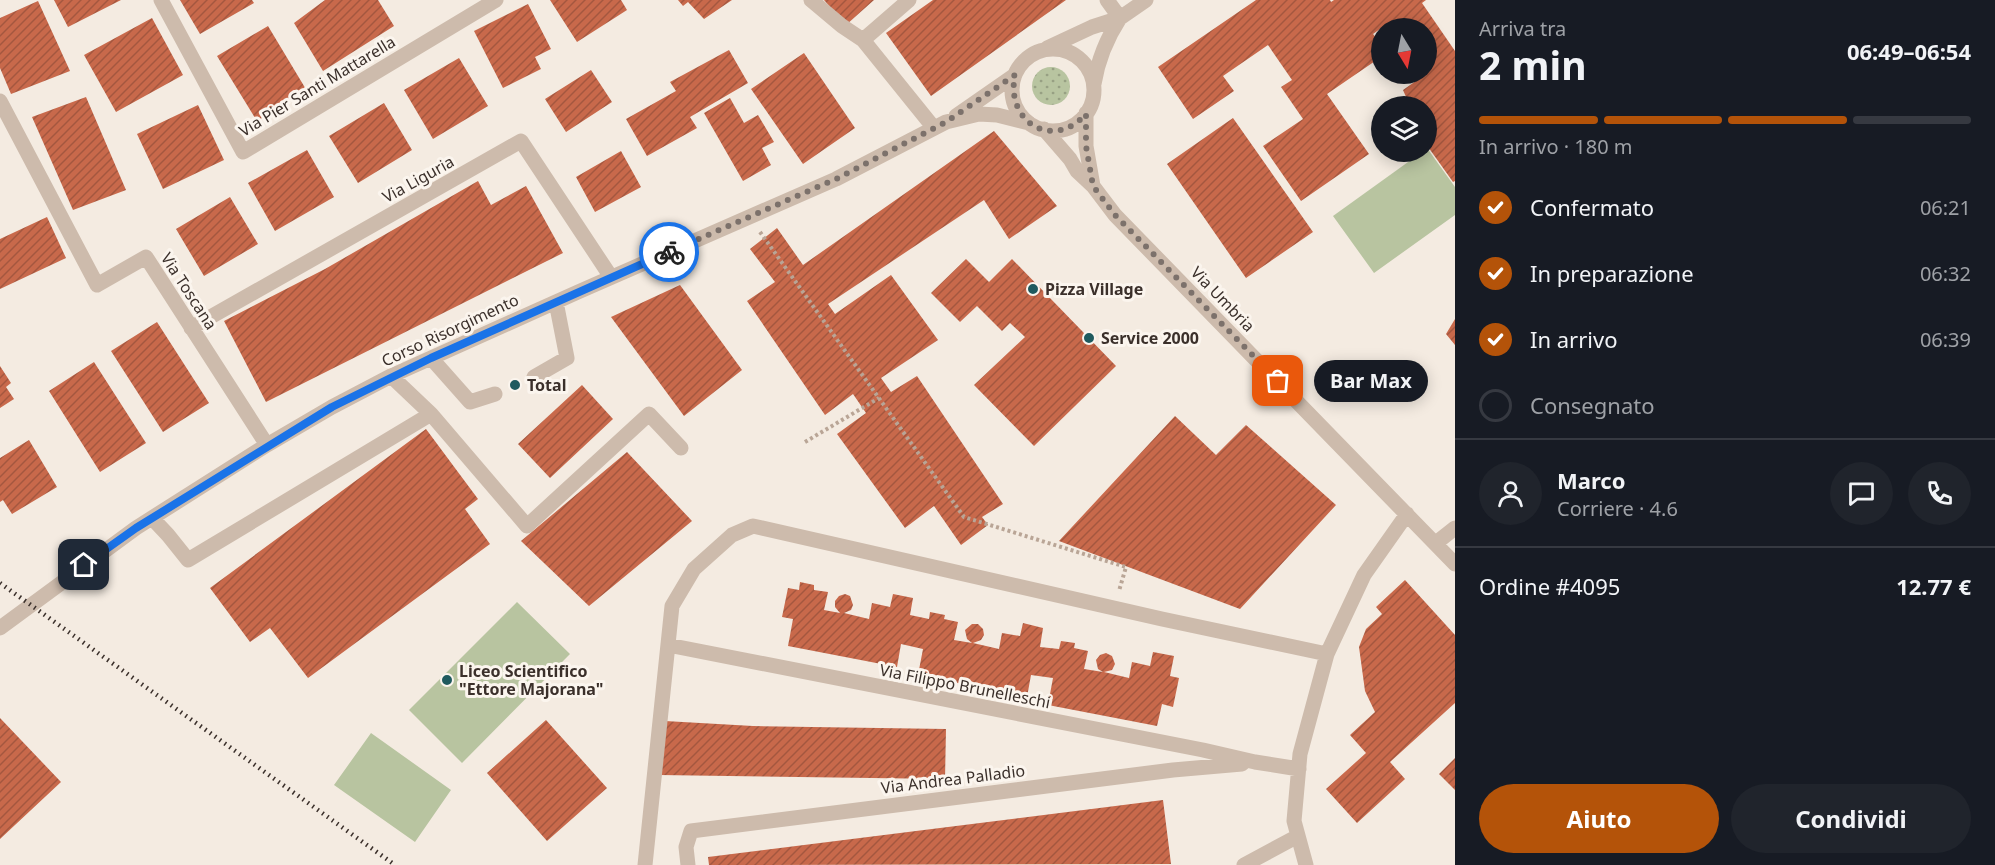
<!DOCTYPE html>
<html lang="it">
<head>
<meta charset="utf-8">
<style>
	:root { --surface:#171b24; --page:#20242c; --text:#f1f3f6; --muted:#9ea1a6; --line:#363941; --accent:#b45309 }
	body { margin:0; font-family:"Noto Sans",sans-serif; background:var(--page); color:var(--text); height:100vh; display:flex; flex-direction:column; font-size:22px; white-space:nowrap }
	* { box-sizing:border-box; margin:0 }
	p { font-size:20px; color:var(--muted) }
	.icon { flex:none; width:33px; height:33px; fill:none; stroke:currentColor; stroke-width:2; stroke-linecap:round; stroke-linejoin:round }
	.map { position:relative; flex:1; overflow:hidden }
	.side { display:flex; flex-direction:column; background:var(--surface); width:540px }
	.side>* { flex:none }
	.needle { width:39px; rotate:170deg }
	.tools { position:absolute; left:1371px; top:18px; display:grid; gap:12px }
	.tools a { display:grid; place-items:center; width:66px; height:66px; border-radius:50%; background:var(--surface); box-shadow:0 3px 15px #0003; font-size:30px }
	.pin { position:absolute; display:grid; place-items:center; width:51px; height:51px; color:#fff; margin:-26px; border-radius:12px; box-shadow:0 3px 9px #0006 }
	.courier { position:absolute; display:grid; place-items:center; width:60px; height:60px; margin:-30px; border:4px solid #1a73e8; border-radius:50%; background:#fff; color:#222; box-shadow:0 2px 8px #0007 }
	.bubble { position:absolute; height:42px; border-radius:21px; background:var(--surface); box-shadow:0 3px 15px #0003; font-size:20px; font-weight:700; line-height:42px; text-align:center }
	.head em { font-style:normal; font-weight:700 }
	.head div { display:flex; flex-direction:column-reverse }
	.head { display:flex; align-items:center; justify-content:space-between; height:102px; padding:0 24px }
	h1 { font-size:39px; font-weight:700; line-height:45px }
	.bar { display:grid; grid-template-columns:repeat(4,1fr); gap:9px 6px; align-content:center; height:72px; padding:0 24px }
	.bar i { height:8px; border-radius:4px; background:var(--line) }
	.bar .active { background:var(--accent) }
	.bar p { grid-column:span 4 }
	.line { display:flex; align-items:center; gap:15px; padding:0 24px; border-top:2px solid var(--line) }
	.line div { flex:1 }
	.round { display:grid; place-items:center; flex:none; width:63px; height:63px; border-radius:32px; background:var(--page) }
	ol { padding:0 24px; list-style:none }
	li { display:flex; align-items:center; gap:18px; height:66px }
	li p { margin-inline-start:auto }
	li .icon { padding:6px; border-radius:50%; background:var(--accent); color:#fff; stroke-width:4 }
	li:last-child { color:var(--muted) }
	li i { width:33px; height:33px; border:3px solid var(--line); border-radius:50% }
	.button { display:flex; gap:12px; margin-top:auto; padding:12px 24px }
	.button a { flex:1; height:69px; border-radius:36px; background:var(--accent); color:#fff; font-size:24px; font-weight:700; line-height:69px; text-align:center }
	.button a+a { background:var(--page); color:var(--text) }
	main { display:flex; flex:1; min-height:0 }
	.map>svg:first-child { display:block }
</style>
</head>
<body>
<main>
<div class="map">
<svg width="1455" height="865" viewBox="0 0 1455 865">
	<defs>
		<pattern id="grass-dots" width="8" height="8" patternUnits="userSpaceOnUse" patternTransform="scale(1.5)"><rect width="8" height="8" fill="#b8c4a0"/><path d="M2 2h.1M6 6h.1" fill="none" stroke="#97a083" stroke-width="1.8" stroke-linecap="round"/></pattern>
		<pattern id="building-hatch" width="6" height="6" patternUnits="userSpaceOnUse" patternTransform="scale(1.5)"><rect width="6" height="6" fill="#c8694b"/><path d="M-1 1l2-2M0 6l6-6M5 7l2-2" fill="none" stroke="#a4573f"/></pattern>
	</defs>
	<rect width="100%" height="100%" fill="#f4ebe1"/>
	<path fill="url(#grass-dots)" d="M1032 86a19 19 0 1 1 38 0a19 19 0 1 1-38 0Z"/>
	<path fill="#b8c4a0" d="M1427 148 1455 187V215L1374 273 1333 216 1422 152H1426Z
		M517 602 570 654 462 763 409 710Z
		M371 733 451 790 415 842 334 785Z"/>
	<path fill="url(#building-hatch)" d="M54 0H121L68 27Z
		M180 0H252L254 3 200 34Z
		M325 0H378L394 26 323 71 294 23Z
		M550 0H621L627 10 577 42Z
		M678 0H732L704 19 688 2 683 6Z
		M824 0H874L846 25Z
		M933 0H1066L931 96 886 33Z
		M1256 0H1330L1331 2 1334 0H1426L1422 3 1455 51V181L1453 182 1426 144V106H1410L1403 90 1423 76 1422 74H1426V28H1390L1387 24 1373 34 1379 41 1373 45 1381 57 1327 94 1369 154 1301 201 1263 146 1303 119 1281 87 1292 80 1268 45 1223 76 1234 91 1193 119 1158 67Z
		M38 1 70 71 11 94 0 68V18Z
		M528 4 551 49 535 57 541 69 503 88 474 31Z
		M152 18 183 75 116 112 84 55Z
		M268 26 307 91 257 121 217 56Z
		M729 50 748 83 690 117 697 128 647 156 626 119 676 91 670 82Z
		M804 53 855 128 803 164 751 89Z
		M459 58 488 106 433 139 404 90Z
		M591 70 612 102 566 132 545 99Z
		M86 97 126 190 73 210 32 117Z
		M730 98 744 123 758 115 774 142 762 148 771 165 743 181 704 113Z
		M384 103 412 150 358 183 329 136Z
		M198 105 224 160 163 189 137 134Z
		M1233 118 1313 232 1246 278 1167 164Z
		M994 131 1057 206 1009 239 984 200 828 304 835 314 891 275 938 340 881 378 891 392 917 376 1003 504 982 517 988 525 961 545 934 506 905 528 837 434 866 413 853 394 825 415 747 301 775 282 750 249 777 228 803 265Z
		M307 150 334 197 275 231 248 183Z
		M621 151 641 187 595 212 576 177Z
		M478 181 491 205 526 186 563 253 266 402 224 321 325 269Z
		M230 197 258 244 204 276 176 229Z
		M47 217 66 258 0 289V239Z
		M966 259 989 282 1012 259 1116 366 1034 446 974 385 1025 337 1010 323 1002 331 977 306 960 322 931 293Z
		M680 285 742 370 684 416 611 317Z
		M1455 319V345L1446 334Z
		M157 322 209 403 163 432 111 351Z
		M94 362 146 443 100 472 49 391Z
		M0 366 11 383 6 387 14 399 0 408Z
		M582 385 613 419 550 478 518 444Z
		M1175 416 1216 455 1246 425 1336 505 1240 609 1059 541Z
		M426 429 478 499 465 509 490 544 308 678 270 628 250 642 210 588Z
		M29 440 57 487 12 514 3 500 0 502V458Z
		M627 452 692 521 589 606 521 541Z
		M1405 580 1455 635V703L1390 762 1405 779 1357 823 1326 789 1366 753 1350 735 1375 712 1365 691 1359 647 1366 629 1382 614 1376 607Z
		M800 582 814 585V590L828 592 824 610 840 613 835 607V601L839 596 845 594 850 596 853 605 851 610 844 613 869 619 872 603 890 607 893 594 913 598 910 615 929 619 930 612 945 615 944 619 958 622 954 640 972 643 967 639 965 630 972 624H978L983 629 984 635 981 640 973 643 999 649 1002 633 1020 636 1023 623 1043 628 1040 647 1059 649 1061 641 1075 643 1074 648 1088 651 1084 669 1103 672 1098 669 1096 660 1100 655 1106 653 1112 656 1115 664 1112 670 1104 672 1129 678 1132 662 1150 666 1153 652 1174 656 1170 676 1179 678 1173 707 1162 704 1157 726 1048 705 1053 678 1031 675 1027 697 918 675 923 649 901 644 897 667 788 646 793 619 782 617 788 588 799 590Z
		M0 718 61 782 0 839Z
		M546 720 607 788 547 841 487 773Z
		M665 721 753 726 946 729 945 779 659 775Z
		M1455 758V790L1439 774Z
		M1163 800 1171 864 709 865 708 857Z"/>
	<g fill="none" stroke-linecap="round" stroke-linejoin="round">
		<path stroke="#b9a596" stroke-width="4" stroke-dasharray="3 3" stroke-linecap="butt" d="M760 232 964 517 1126 567 1119 591
			M805 442 879 398"/>
		<path stroke="#cdbbac" stroke-width="15" d="M161 0 243 152 496 0
			M811 0 842 26 863 40 934 128
			M1107 0 1120 18
			M863 40 909 0
			M1047 48 1092 27 1120 18 1146 0
			M1012 90a41 41 0 1 1 82 0a41 41 0 1 1-82 0Z
			M1094 84C1098 60 1107 38 1120 18
			M0 101 97 285 146 257 267 445
			M1086 113V146L1093 186
			M956 116 1015 75
			M1044 129 1070 159 1077 171 1093 186 1115 215 1455 564
			M191 328 521 141 611 277
			M431 358 470 402 495 394
			M534 377 567 358 556 302
			M431 414 527 526 649 414 681 448
			M152 518 168 535 188 560 431 414 391 376
			M1436 543 1455 528
			M0 628 136 528 267 445 332 407 391 376 578 292 836 179 946 122 979 114 997 115 1029 123
			M668 645 1203 750 1255 762 1299 769
			M645 865 672 606 694 569 732 535 753 526 1162 619 1327 654
			M688 865 686 847 691 831 1173 770 1242 764
			M1244 865 1298 836
			M1306 865 1294 821 1300 754 1327 654 1364 575 1407 514"/>
		<path stroke="#3b302b" stroke-width="4.5" stroke-dasharray="1.5 4.5" stroke-linecap="butt" d="M0 583 395 865"/>
	</g>
	<g fill="none" stroke-linecap="round" stroke-linejoin="round">
		<path stroke="#7c716b" stroke-width="6" stroke-dasharray="0 10.8" d="M669 252 836 179 946 122 1015 75C1005 122 1053 151 1086 114V146L1093 186 1115 215 1278 381"/>
		<path stroke="#1a73e8" stroke-width="8" d="M84 565 136 528 332 407 431 358 669 252"/>
	</g>
	<g fill="#1f5a5e" stroke="#fbf5ee" stroke-width="2">
		<circle cx="1033" cy="289" r="6"/>
		<circle cx="1089" cy="338" r="6"/>
		<circle cx="515" cy="385" r="6"/>
		<circle cx="447" cy="680" r="6"/>
	</g>
	<g text-anchor="middle" dominant-baseline="central" stroke-width="6" stroke-linejoin="round" paint-order="stroke">
		<g font-size="16" fill="#3b302b" stroke="#fbf5ee">
			<text transform="translate(317 86) rotate(-31)">Via Pier Santi Mattarella</text>
			<text transform="translate(418 179) rotate(-29)">Via Liguria</text>
			<text transform="translate(189 291) rotate(57)">Via Toscana</text>
			<text transform="translate(1223 299) rotate(46)">Via Umbria</text>
			<text transform="translate(450 330) rotate(-25)">Corso Risorgimento</text>
			<text transform="translate(965 686) rotate(11)">Via Filippo Brunelleschi</text>
			<text transform="translate(953 779) rotate(-7)">Via Andrea Palladio</text>
		</g>
		<g font-size="16" font-weight="bold" fill="#3b302b" stroke="#fbf5ee" text-anchor="start">
			<text x="1045" y="289">Pizza Village</text>
			<text x="1101" y="338">Service 2000</text>
			<text x="527" y="385">Total</text>
			<text x="459" y="671">Liceo Scientifico<tspan x="459" dy="18">"Ettore Majorana"</tspan></text>
		</g>
	</g>
</svg>
<div class="tools">
<a><svg class="needle" viewBox="-14 -14 28 28"><path d="M0-13l5 13h-10z" fill="#e53935"/><path d="M0 13l5-13h-10z" fill="#9ea1a6"/></svg></a>
<a><svg class="icon" aria-label="layers" viewBox="0 0 24 24"><path d="M12 4l9 5-9 5-9-5zM3 14l9 5 9-5"/></svg></a>
</div>
<div class="pin" style="left:1278px;top:381px;background:#ea580c"><svg class="icon" aria-label="bag" viewBox="0 0 24 24"><path d="M5 8h14l-1 12H6zM9 8a3 3 0 0 1 6 0"/></svg></div>
<div class="pin" style="left:84px;top:565px;background:#1f2937"><svg class="icon" aria-label="home" viewBox="0 0 24 24"><path d="M3 11l9-7 9 7M6 9v11h12V9"/></svg></div>
<div class="courier" style="left:669px;top:252px"><svg class="icon" aria-label="bike" viewBox="0 0 24 24"><circle cx="6" cy="16" r="4"/><circle cx="18" cy="16" r="4"/><path d="M6 16l4-8h5l3 8M10 8l3 8H6M13 5h3"/></svg></div>
<div class="bubble" style="left:1314px;top:360px;width:114px">Bar Max</div>
</div>
<section class="side">
<div class="head"><div><h1>2 min</h1><p>Arriva tra</p></div><em>06:49–06:54</em></div>
<div class="bar"><i class="active"></i><i class="active"></i><i class="active"></i><i></i><p>In arrivo · 180 m</p></div>
<ol>
<li><svg class="icon" aria-label="check" viewBox="0 0 24 24"><path d="M5 12l5 5 9-10"/></svg>Confermato<p>06:21</p></li>
<li><svg class="icon" aria-label="check" viewBox="0 0 24 24"><path d="M5 12l5 5 9-10"/></svg>In preparazione<p>06:32</p></li>
<li><svg class="icon" aria-label="check" viewBox="0 0 24 24"><path d="M5 12l5 5 9-10"/></svg>In arrivo<p>06:39</p></li>
<li><i></i>Consegnato</li>
</ol>
<div class="line" style="height:108px"><a class="round"><svg class="icon" aria-label="person" viewBox="0 0 24 24"><circle cx="12" cy="8" r="4"/><path d="M4 21q1-7 8-7t8 7"/></svg></a><div><b>Marco</b><p>Corriere · 4.6</p></div><a class="round"><svg class="icon" aria-label="chat" viewBox="0 0 24 24"><path d="M4 5h16v11H9l-5 4z"/></svg></a><a class="round"><svg class="icon" aria-label="phone" viewBox="0 0 24 24"><path d="M5 4h4l2 5-3 2q2 4 5 5l2-3 5 2v4C11 20 4 13 5 4z"/></svg></a></div>
<div class="line" style="height:78px"><div>Ordine #4095</div><b>12.77 €</b></div>
<div class="button"><a>Aiuto</a><a>Condividi</a></div>
</section>
</main>
</body>
</html>
